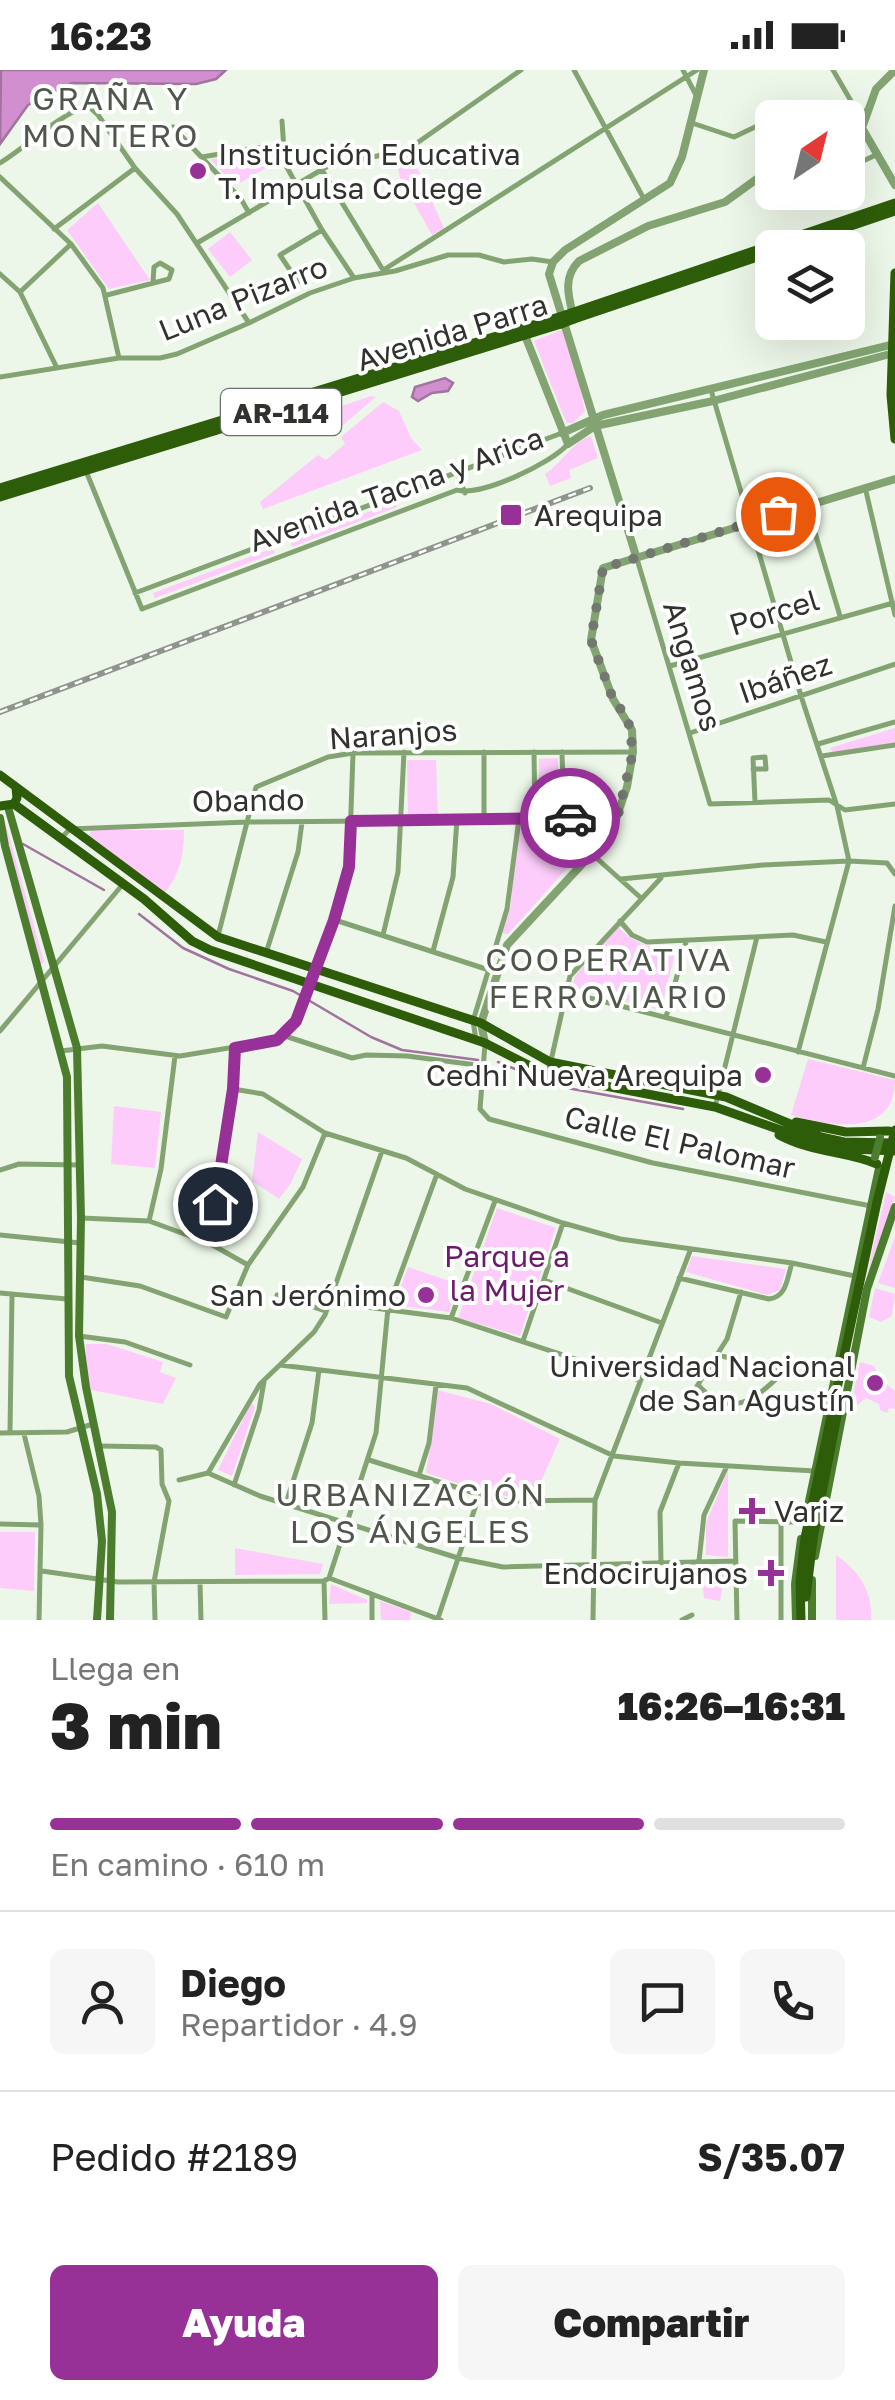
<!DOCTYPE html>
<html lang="es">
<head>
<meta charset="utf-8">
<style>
	:root { --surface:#fff; --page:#f6f6f6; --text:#222; --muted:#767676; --line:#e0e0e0; --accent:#973197 }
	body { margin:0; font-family:"Golos Text",sans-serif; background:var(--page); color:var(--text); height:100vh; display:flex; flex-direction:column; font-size:38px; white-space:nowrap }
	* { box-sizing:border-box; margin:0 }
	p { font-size:32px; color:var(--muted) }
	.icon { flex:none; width:55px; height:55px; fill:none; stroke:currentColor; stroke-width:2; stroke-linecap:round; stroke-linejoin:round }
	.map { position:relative; height:1550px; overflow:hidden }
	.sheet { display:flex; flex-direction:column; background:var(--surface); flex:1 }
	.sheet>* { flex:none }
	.needle { width:65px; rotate:35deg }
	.fabs { position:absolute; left:755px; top:30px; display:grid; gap:20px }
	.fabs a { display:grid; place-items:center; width:110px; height:110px; border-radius:15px; background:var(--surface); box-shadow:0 10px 40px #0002; font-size:50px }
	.pin { position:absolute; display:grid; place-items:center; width:85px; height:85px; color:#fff; margin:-42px; border:5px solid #fff; border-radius:50%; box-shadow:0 2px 10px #0007 }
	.courier { position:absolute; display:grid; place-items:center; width:100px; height:100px; margin:-50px; border:8px solid #973197; border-radius:50%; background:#fff; color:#222; box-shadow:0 2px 12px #0007 }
	.head em { font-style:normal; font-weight:800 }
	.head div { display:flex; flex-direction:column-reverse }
	.head { display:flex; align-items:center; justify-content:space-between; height:170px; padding:0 50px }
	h1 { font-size:65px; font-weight:800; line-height:75px }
	.bar { display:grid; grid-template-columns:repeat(4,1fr); gap:15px 10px; align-content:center; height:120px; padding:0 50px }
	.bar i { height:12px; border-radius:8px; background:var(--line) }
	.bar .current { background:var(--accent) }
	.bar p { grid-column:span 4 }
	.line { display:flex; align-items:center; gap:25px; padding:0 50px; border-top:2px solid var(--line) }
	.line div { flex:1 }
	.round { display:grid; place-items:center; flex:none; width:105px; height:105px; border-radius:15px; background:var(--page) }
	.action { display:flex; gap:20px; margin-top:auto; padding:20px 50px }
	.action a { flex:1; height:115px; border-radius:15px; background:var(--accent); color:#fff; font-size:40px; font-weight:800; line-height:115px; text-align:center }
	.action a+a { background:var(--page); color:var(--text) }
	.status { display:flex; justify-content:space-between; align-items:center; height:70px; padding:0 50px; background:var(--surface); direction:ltr }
	.status svg { height:28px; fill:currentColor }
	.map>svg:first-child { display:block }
</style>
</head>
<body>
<div class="status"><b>16:23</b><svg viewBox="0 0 49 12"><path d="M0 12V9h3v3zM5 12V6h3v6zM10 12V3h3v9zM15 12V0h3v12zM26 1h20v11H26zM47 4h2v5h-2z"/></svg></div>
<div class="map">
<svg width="895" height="1550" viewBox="0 0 895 1550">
	<rect width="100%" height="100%" fill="#edf7e9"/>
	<path fill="#fdccfb" d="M279 84 280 90 235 116 210 89Z
		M411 84 444 158 432 165 400 108 396 91Z
		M98 133 150 210 109 219 67 160Z
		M230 162 252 190 230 207 208 179Z
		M564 259 575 293 585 341 573 353H567L563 345 534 271Z
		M371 326 376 327 336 361 328 353 321 358 315 345Z
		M383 332 399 341 411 368 422 380 263 439 260 432 318 385 326 390 345 374 341 367Z
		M591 366 598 388 569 400 571 408 550 416 545 404C561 394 574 370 591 366Z
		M395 432 397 437 292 477 290 471Z
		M273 478 275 483 155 528 153 523Z
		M895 658V674L832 682 830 678Z
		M558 688V744L539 743V689Z
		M407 690H436L438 744H408Z
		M5 751 44 892 40 895 9 780Z
		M515 754 606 755 508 864 502 863 511 835Z
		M92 760H184C184 785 180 803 165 823L88 766Z
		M617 856C637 875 650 879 676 879L661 940 571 919 575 906Z
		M808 989 895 1010C895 1069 829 1056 791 1045Z
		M114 1036 161 1042 155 1098 111 1094Z
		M258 1062 302 1089 291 1113 279 1129 252 1111Z
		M886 1122 895 1127 866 1208Z
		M497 1138 556 1158 520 1266 458 1248Z
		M895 1167V1218L878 1213Z
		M692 1186 705 1188 786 1199 780 1220 768 1225 686 1202Z
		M408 1197 458 1214 449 1242 394 1235Z
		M875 1218 895 1224 892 1246 881 1252 869 1247Z
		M86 1274H107L163 1292 160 1302 176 1308 163 1334 91 1320 86 1303Z
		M860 1292 874 1296 881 1310 895 1321V1339L889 1338 887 1343 880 1340 879 1334 866 1328 856 1336 851 1335Z
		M437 1320 491 1334 560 1369 534 1427 498 1426 426 1403Z
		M251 1333 255 1337 232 1406 218 1400Z
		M728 1400V1487L706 1485V1453Z
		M0 1462H35L34 1521 0 1518Z
		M235 1478 323 1494 320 1504 235 1505Z
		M836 1485C859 1501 873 1521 871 1550H836Z
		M701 1501 725 1503 720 1531 704 1528Z
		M331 1514 367 1530V1533L329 1534Z
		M380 1531 411 1542 410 1550H381Z"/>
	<path fill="#d28fd0" stroke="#a1739f" stroke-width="2.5" d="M226 0 216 9 196 14 72 13 28 35 0 74 1 0Z
		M445 308 453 313 448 321 432 323 418 331 412 327 415 317Z"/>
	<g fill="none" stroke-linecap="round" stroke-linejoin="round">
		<path stroke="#a1739f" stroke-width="2.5" d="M23 774 104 820
			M139 844 183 878 229 899 293 921 371 967 402 980 478 990
			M498 992 556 1016 683 1039"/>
		<path stroke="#83a472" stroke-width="5" d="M574 0 644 129
			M683 0 697 27
			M833 0 851 31
			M776 48 787 42
			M282 51 285 94 322 160 354 208
			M692 53 734 67 772 49
			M173 57 241 129 249 143
			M202 87 255 78 283 77
			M0 93C30 74 54 49 87 35L98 45 135 98 177 144 249 253
			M848 98 878 84
			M322 100 383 200
			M0 107 71 174 103 218 119 288
			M54 159 135 98
			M197 173 328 96 407 80 521 0
			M385 199 697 0
			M0 204 20 222
			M298 212 280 185 322 160
			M107 225 169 209 172 200 160 193 154 197 153 212
			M57 298 20 222 71 174
			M0 307 119 288H160L177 284 249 253 310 223 354 208 395 201 448 185H479L504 192 532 189 553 192
			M711 320 801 626 837 736 849 791 798 982
			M86 401 142 539 457 420C481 427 551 393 567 375
			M457 404 465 423
			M865 417 895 545
			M807 436 840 546
			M637 489 710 734 829 730 845 740 895 734
			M135 523 562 363
			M670 596 893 533
			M690 663 895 594
			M818 674 895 652
			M484 682V749
			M534 682 535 748
			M562 682 564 748
			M822 686 895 675
			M753 699H766L765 687 753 688 755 732
			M62 767 70 759 248 752 614 749
			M592 784 641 828
			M621 809 763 795 849 791 887 793 895 804
			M335 850 489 900
			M620 851 632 865 647 872 793 865 826 872
			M383 865 398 802 404 682
			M218 866 256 717 328 687 353 683 633 682
			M433 881 453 807 457 749
			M266 883 298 782 302 752
			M566 922 895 1006
			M666 947 686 872
			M0 961 123 814
			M282 965 352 988 366 985 407 986 484 996
			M476 970 473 951 507 839 519 749
			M485 974 480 1039 489 1049 653 1093 871 1136
			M61 981 102 976 180 986 277 970 296 951 334 850 349 797 353 684
			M863 998 878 939 895 836
			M548 1004 570 906 661 808
			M233 1019 263 1024 325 1063 406 1088 465 1119 563 1153 620 1169 792 1193 855 1206
			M715 1037 757 867
			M0 1100 19 1094 80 1095
			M81 1148 149 1151 209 1173 248 1195
			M149 1151 161 1099 175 986
			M0 1165 80 1173
			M209 1173 233 1019 235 978
			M81 1207 140 1216 226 1247 248 1195 303 1117 325 1063
			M679 1208 769 1229C787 1227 787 1208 792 1193
			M544 1210 662 1253
			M0 1223 67 1229
			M277 1225 326 1241
			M328 1232 451 1248 639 1310
			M451 1248 495 1131
			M79 1266 125 1272 190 1295
			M523 1271 563 1153
			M280 1295 467 1318 614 1386 679 1393 815 1401
			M698 1315C730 1351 757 1329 783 1302L718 1285
			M692 1324 727 1269 741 1222
			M10 1362 12 1224
			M0 1363 67 1362 93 1354
			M24 1364 39 1426 41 1455 39 1550
			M100 1376 156 1377 161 1380 162 1414 169 1431 154 1512 155 1550
			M369 1390 500 1431 595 1430
			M208 1403 260 1426 458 1488 503 1497 736 1491
			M208 1403 260 1314 314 1262 325 1245 382 1081
			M419 1405 429 1373 436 1315
			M179 1410 208 1403
			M234 1415 259 1340 264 1312
			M286 1433 312 1353 319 1300
			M781 1451V1550
			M0 1454 41 1455
			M699 1491 704 1445 727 1396
			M661 1492 660 1442 679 1393
			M42 1501 118 1512 324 1511 329 1508 441 1550
			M329 1508 376 1363 388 1238 437 1104
			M324 1511 325 1550
			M200 1512 201 1550
			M372 1526V1550
			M438 1548 479 1426
			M593 1550 595 1430 690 1181
			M682 1550 692 1545
			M737 1550 735 1451 804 1452"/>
		<path stroke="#83a472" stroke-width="8" d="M895 0 876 19 862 58 895 115
			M848 51 866 42
			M573 245C568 225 563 207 579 191L648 156 725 132 772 98
			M524 263 568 374 595 356 713 331 894 283
			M562 363 603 345 895 274
			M636 486 549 204 553 192 565 180 670 113 682 87 704 0
			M485 973 481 953 507 875 611 763 627 717 633 682 632 660 613 629 591 570 603 498 895 409"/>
		<path stroke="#4c7d2f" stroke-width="8" d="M8 737 77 978 81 1148 79 1266 86 1317 112 1442 110 1550
			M0 748 5 776 67 1007 69 1306 97 1424 102 1471 97 1550
			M809 1431 879 1098
			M815 1486 867 1219 895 1137
			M812 1510V1550
			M796 1550 795 1514 801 1469"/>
		<path stroke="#2e5d09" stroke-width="9" d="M786 178 895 141
			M895 203 891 325 895 369
			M571 243 895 133
			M574 249 772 182
			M0 418 559 247
			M0 427 561 254
			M0 705 218 867 481 953 550 992 726 1027 821 1067 844 1072 895 1073
			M14 734 144 829 192 871 210 880 485 973 548 1005 715 1037 832 1078 895 1081
			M0 736 14 734 17 728 16 718
			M796 1052 846 1062 889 1061
			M779 1065C813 1083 845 1081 877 1094
			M806 1527 813 1469 839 1336
			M801 1550 800 1511 805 1468 877 1132"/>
		<defs>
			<path id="rail" d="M0 642 590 418"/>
		</defs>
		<use href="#rail" stroke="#8f958c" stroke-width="6"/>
		<use href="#rail" stroke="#fff" stroke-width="2.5" stroke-dasharray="8" stroke-linecap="butt"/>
		<path stroke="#4c7d2f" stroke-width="8" d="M875 1087 880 1068"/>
		<path stroke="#2e5d09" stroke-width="9" d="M559 247 571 243
			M561 254 574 249
			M877 1132 895 1060"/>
	</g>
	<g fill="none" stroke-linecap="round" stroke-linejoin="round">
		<path stroke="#72776f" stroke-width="10" stroke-dasharray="0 18" d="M570 748 617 749 633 682 628 649 613 629 591 570 603 498 778 444"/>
		<path stroke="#973197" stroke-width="12" d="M215 1134 233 1019 235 978 277 970 296 951 334 850 349 797 351 751 570 748"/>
	</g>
	<g fill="#973197" stroke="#fff" stroke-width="4">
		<circle cx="198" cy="101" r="10"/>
		<rect x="499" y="433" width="24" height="24" rx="5"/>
		<circle cx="763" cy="1005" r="10"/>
		<circle cx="426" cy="1225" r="10"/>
		<circle cx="875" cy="1313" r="10"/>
		<path d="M747 1426h10v10h10v10h-10v10h-10v-10h-10v-10h10z"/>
		<path d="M766 1488h10v10h10v10h-10v10h-10v-10h-10v-10h10z"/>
	</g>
	<g text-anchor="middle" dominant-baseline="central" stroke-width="8" stroke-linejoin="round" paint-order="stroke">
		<rect fill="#fff" stroke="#6d706c" stroke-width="2.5" x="221" y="319" width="120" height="46" rx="8"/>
		<g font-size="28" font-weight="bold" fill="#2f322d">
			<text x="281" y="342">AR-114</text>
		</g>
		<g font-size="30" fill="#2f322d" stroke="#fff" text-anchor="end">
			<text x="218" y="84" text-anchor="start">Institución Educativa<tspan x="218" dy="34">T. Impulsa College</tspan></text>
			<text x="534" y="445" text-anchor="start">Arequipa</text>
			<text x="743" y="1005">Cedhi Nueva Arequipa</text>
			<text x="406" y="1225">San Jerónimo</text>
			<text x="855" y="1296">Universidad Nacional<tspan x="855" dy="34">de San Agustín</tspan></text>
			<text x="774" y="1441" text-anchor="start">Variz</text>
			<text x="748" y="1503">Endocirujanos</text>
		</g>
		<g font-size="30" fill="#2f322d" stroke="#fff">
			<text transform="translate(243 228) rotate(-22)">Luna Pizarro</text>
			<text transform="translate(452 262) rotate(-17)">Avenida Parra</text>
			<text transform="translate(396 419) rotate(-20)">Avenida Tacna y Arica</text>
			<text transform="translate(774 542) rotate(-17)">Porcel</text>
			<text transform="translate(693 596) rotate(73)">Angamos</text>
			<text transform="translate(785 608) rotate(-19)">Ibáñez</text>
			<text transform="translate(393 664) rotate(-4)">Naranjos</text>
			<text transform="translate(248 730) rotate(-1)">Obando</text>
			<text transform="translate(680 1072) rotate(13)">Calle El Palomar</text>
		</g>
		<g font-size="30" fill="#6b1b6b" stroke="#fff">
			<text x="507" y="1186">Parque a<tspan x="507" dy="34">la Mujer</tspan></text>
		</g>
		<g font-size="32" letter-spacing="2.5" fill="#4f574b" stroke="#fff">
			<text x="111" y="28">GRAÑA Y<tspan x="111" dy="37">MONTERO</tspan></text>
			<text x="609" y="889">COOPERATIVA<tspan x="609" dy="37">FERROVIARIO</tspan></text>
			<text x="411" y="1424">URBANIZACIÓN<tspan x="411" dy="37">LOS ÁNGELES</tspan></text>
		</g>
	</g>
</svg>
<div class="fabs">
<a><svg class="needle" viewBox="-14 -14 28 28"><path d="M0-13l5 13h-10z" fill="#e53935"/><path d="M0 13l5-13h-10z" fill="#767676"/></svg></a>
<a><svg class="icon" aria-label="layers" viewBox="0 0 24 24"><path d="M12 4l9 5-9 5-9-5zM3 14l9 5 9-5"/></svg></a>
</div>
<div class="pin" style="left:778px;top:444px;background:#ea580c"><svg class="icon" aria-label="bag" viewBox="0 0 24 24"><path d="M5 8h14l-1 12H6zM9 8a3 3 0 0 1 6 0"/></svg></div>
<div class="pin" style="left:215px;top:1134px;background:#1f2937"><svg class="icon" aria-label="home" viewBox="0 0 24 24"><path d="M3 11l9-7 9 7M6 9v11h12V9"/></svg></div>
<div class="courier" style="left:570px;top:748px"><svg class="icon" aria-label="car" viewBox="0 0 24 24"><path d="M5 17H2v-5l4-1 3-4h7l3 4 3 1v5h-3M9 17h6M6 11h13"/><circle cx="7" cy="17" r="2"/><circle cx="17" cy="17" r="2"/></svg></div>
</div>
<section class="sheet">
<div class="head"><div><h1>3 min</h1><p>Llega en</p></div><em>16:26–16:31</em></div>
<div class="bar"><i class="current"></i><i class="current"></i><i class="current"></i><i></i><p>En camino · 610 m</p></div>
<div class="line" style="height:180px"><a class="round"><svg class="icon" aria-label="person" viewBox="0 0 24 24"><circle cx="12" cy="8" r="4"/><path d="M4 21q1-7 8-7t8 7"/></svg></a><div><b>Diego</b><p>Repartidor · 4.9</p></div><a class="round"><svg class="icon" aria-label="chat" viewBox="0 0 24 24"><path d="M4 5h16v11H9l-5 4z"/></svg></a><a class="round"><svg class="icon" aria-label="phone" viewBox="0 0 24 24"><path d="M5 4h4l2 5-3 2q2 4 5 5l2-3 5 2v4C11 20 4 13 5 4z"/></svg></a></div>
<div class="line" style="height:130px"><div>Pedido #2189</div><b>S/35.07</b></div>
<div class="action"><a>Ayuda</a><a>Compartir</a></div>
</section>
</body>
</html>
